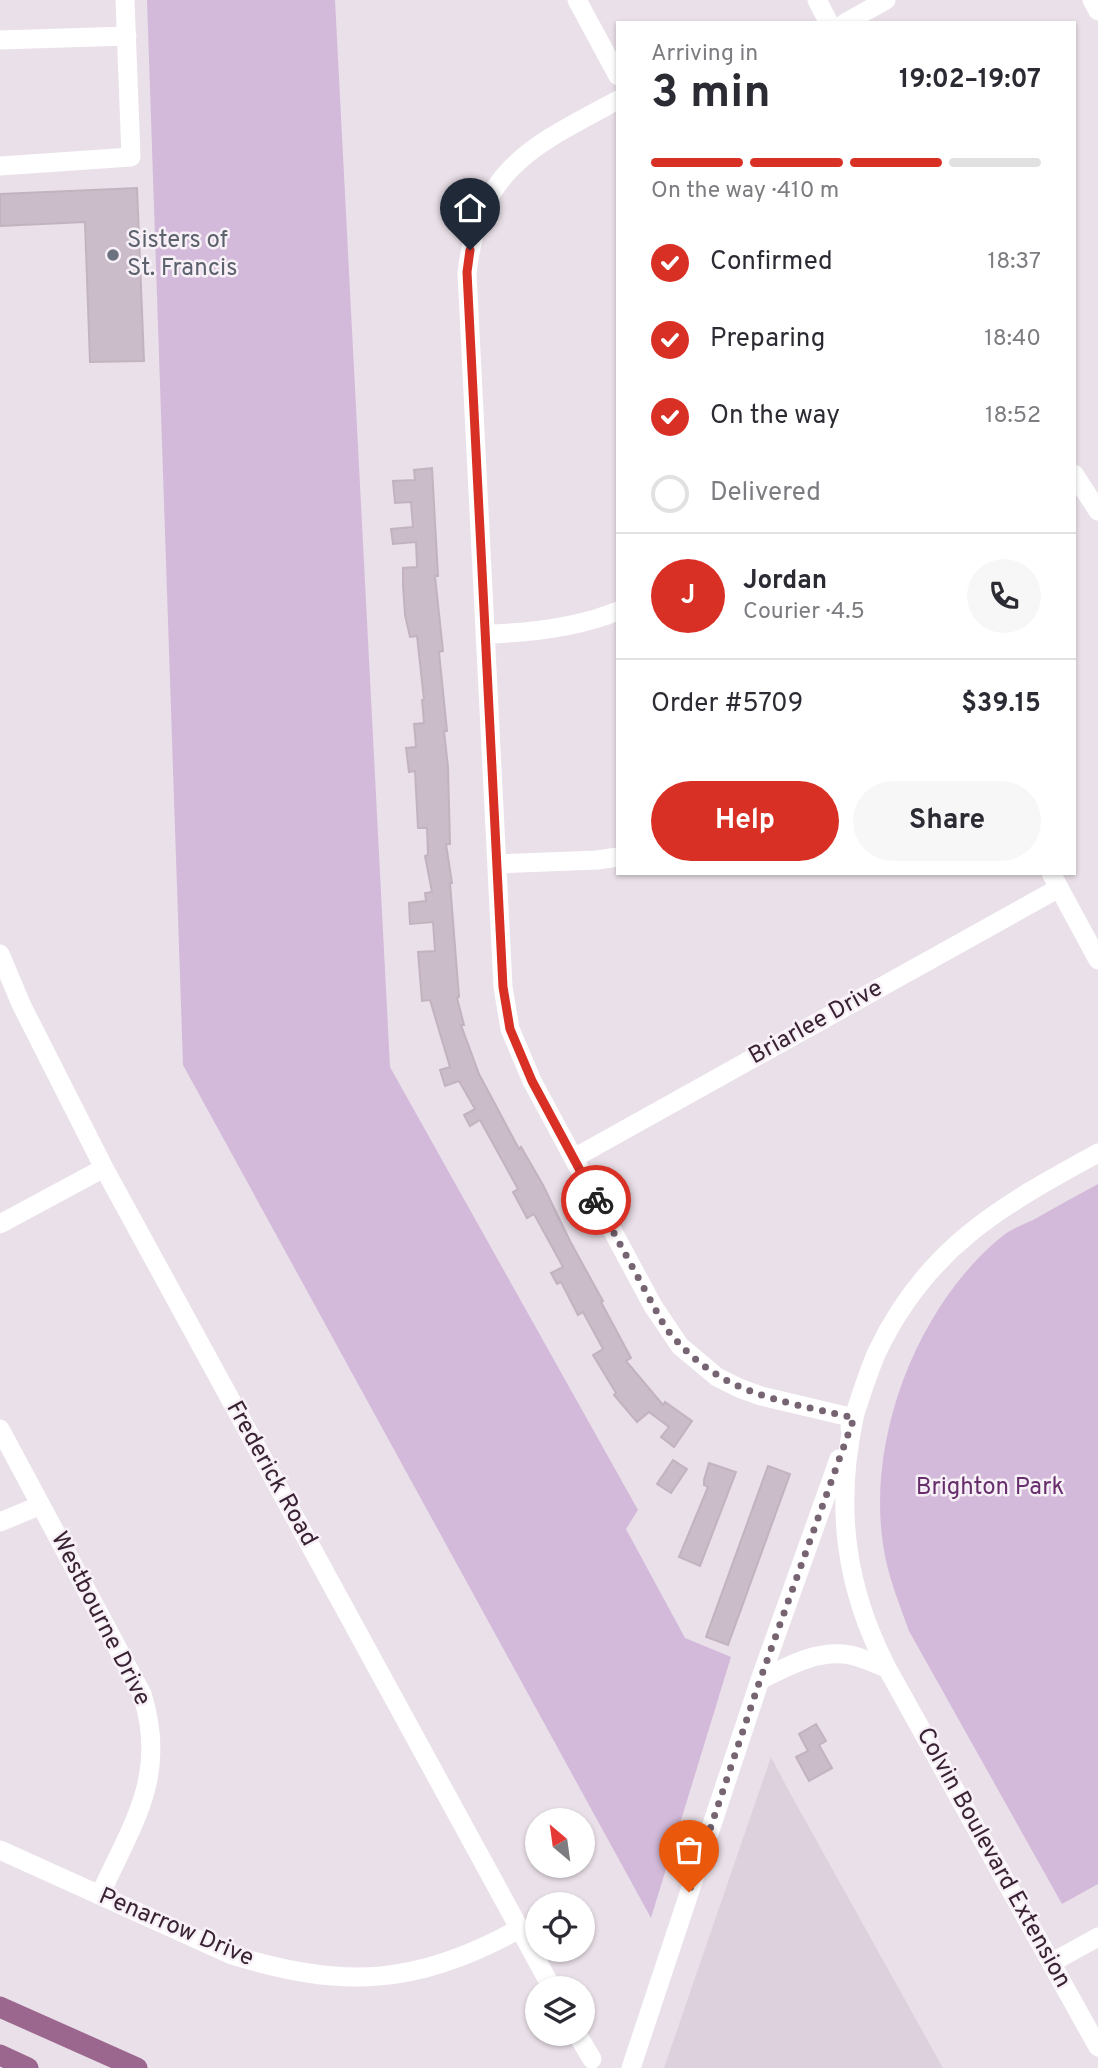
<!DOCTYPE html>
<html lang="en">
<head>
<meta charset="utf-8">
<style>
	:root { --surface:#fff; --page:#f7f7f7; --text:#2b2b33; --muted:#7c7c81; --line:#e1e1e2; --accent:#d93025 }
	body { margin:0; font-family:Overpass,sans-serif; background:var(--page); color:var(--text); height:100vh; display:flex; flex-direction:column; font-size:26px; white-space:nowrap }
	* { box-sizing:border-box; margin:0 }
	p { font-size:23px; color:var(--muted) }
	.icon { flex:none; width:38px; height:38px; fill:none; stroke:currentColor; stroke-width:2; stroke-linecap:round; stroke-linejoin:round }
	.map { position:relative; flex:1; overflow:hidden }
	.sheet { position:absolute; left:616px; top:21px; width:460px; height:854px; display:flex; flex-direction:column; background:var(--surface); border-radius:0px; box-shadow:0 2px 5px #0004 }
	.sheet>* { flex:none }
	.needle { width:46px; rotate:331deg }
	.tools { position:absolute; left:525px; top:1808px; display:grid; gap:14px }
	.tools a { display:grid; place-items:center; width:70px; height:70px; border-radius:50%; background:var(--surface); box-shadow:0 2px 5px #0004; font-size:35px }
	.pin { position:absolute; display:grid; place-items:center; width:60px; height:60px; color:#fff; margin:-72px -30px; border-radius:50% 50% 50% 0; rotate:-45deg; box-shadow:0 0 7px #0007 }
	.pin .icon { rotate:45deg }
	.courier { position:absolute; display:grid; place-items:center; width:70px; height:70px; margin:-35px; border:5px solid #d93025; border-radius:50%; background:#fff; color:#222; box-shadow:0 2px 9px #0007 }
	.head em { font-style:normal; font-weight:700 }
	.head div { display:flex; flex-direction:column-reverse }
	.head { display:flex; align-items:center; justify-content:space-between; height:119px; padding:0 35px }
	h1 { font-size:46px; font-weight:700; line-height:52px }
	.bar { display:grid; grid-template-columns:repeat(4,1fr); gap:10px 7px; align-content:center; height:84px; padding:0 35px }
	.bar i { height:9px; border-radius:5px; background:var(--line) }
	.bar .current { background:var(--accent) }
	.bar p { grid-column:span 4 }
	.line { display:flex; align-items:center; gap:18px; padding:0 35px; border-top:2px solid var(--line) }
	.line div { flex:1 }
	.round { display:grid; place-items:center; flex:none; width:74px; height:74px; border-radius:37px; background:var(--page) }
	ol { padding:0 35px; list-style:none }
	li { display:flex; align-items:center; gap:21px; height:77px }
	li p { margin-inline-start:auto }
	li .icon { padding:7px; border-radius:50%; background:var(--accent); color:#fff; stroke-width:4 }
	li:last-child { color:var(--muted) }
	li i { width:38px; height:38px; border:4px solid var(--line); border-radius:50% }
	.action { display:flex; gap:14px; margin-top:auto; padding:14px 35px }
	.action a { flex:1; height:80px; border-radius:42px; background:var(--accent); color:#fff; font-size:28px; font-weight:700; line-height:80px; text-align:center }
	.action a+a { background:var(--page); color:var(--text) }
	.map>svg:first-child { display:block }
</style>
</head>
<body>
<div class="map">
<svg width="1098" height="2068" viewBox="0 0 1098 2068">
	<rect width="100%" height="100%" fill="#eae0e9"/>
	<path fill="#ddd1dd" d="M771 1757 790 1793 943 2068H664Z"/>
	<path fill="#d3bada" d="M147 0H335L390 1067 638 1510 626 1529 685 1638 731 1657 651 1918 183 1065Z
		M1098 1184V1884L1062 1904 909 1631C899 1603 887 1574 883 1544 867 1438 917 1307 1000 1238 1009 1230 1022 1225 1033 1220 1054 1208 1076 1196 1098 1184Z"/>
	<path fill="#cabcc8" stroke="#c3b3c1" stroke-width="2" d="M137 188 144 361 90 362 85 222 0 226V194Z
		M432 468 438 576H435L443 651 439 652 447 731H444L448 767 450 844H446L452 883H450L459 997 457 998 464 1025H461L479 1074 519 1149 521 1147 543 1185 571 1243 603 1301 601 1302 631 1358 626 1361 663 1405 665 1402 692 1421 674 1447 661 1437 669 1427 649 1412 637 1422 614 1395 616 1393 593 1355 603 1349 583 1312 578 1315 561 1282 557 1284 551 1273 563 1267 534 1214 527 1218 513 1192 518 1189 480 1120 470 1126 464 1115 475 1109 459 1081 445 1086 440 1070 450 1067 430 1000 422 1001 418 952 435 951 433 922 410 924 409 903 426 901 425 893 432 892 425 856 428 855 427 828H418L415 771 409 772 406 748 416 747 414 724 424 723 422 700H424L417 636 410 637 405 615 403 585V568L417 567 416 542 393 544 391 529 413 527 411 502 395 503 393 481 415 480 414 470Z
		M673 1460 687 1469 671 1493 657 1484Z
		M709 1463 736 1472 700 1566 679 1557 708 1487 704 1485V1480Z
		M768 1466 790 1474 728 1645 706 1637Z
		M816 1724 826 1741 819 1745 832 1768 809 1781 796 1757 808 1751 799 1734Z"/>
	<g fill="none" stroke-linecap="round" stroke-linejoin="round">
		<path stroke="#fff" stroke-width="19" d="M577 0 618 76
			M817 0 829 23
			M1092 0 1098 11
			M845 23 886 0
			M0 40 127 36
			M618 100C534 145 479 168 467 273L503 987 510 1029 532 1081 653 1306 680 1346 717 1377 739 1388 761 1396 854 1418C835 1507 845 1587 887 1668L1098 2047
			M0 166 131 157 125 0
			M1074 474 1098 511
			M485 634C530 633 576 628 618 611
			M497 864 597 860 618 857
			M1051 873 1098 960
			M0 954 21 1004 104 1168 552 1988
			M574 1158 1059 888
			M0 1224 104 1168
			M850 1428C859 1403 866 1377 877 1352 927 1247 1001 1206 1098 1153
			M0 1429 142 1694C168 1776 133 1822 100 1895
			M0 1522 41 1505
			M760 1680C788 1666 818 1649 850 1655 862 1657 875 1664 887 1668
			M0 1850 232 1955C342 1989 417 1986 519 1929
			M1051 1963 1098 1937
			M577 2034 592 2059
			M631 2068 760 1680 839 1459"/>
		<path stroke="#9c678f" stroke-width="21" d="M0 2007 137 2068
			M0 2055 28 2068"/>
	</g>
	<g fill="none" stroke-linecap="round" stroke-linejoin="round">
		<path stroke="#776473" stroke-width="7" stroke-dasharray="0 12.6" d="M596 1200 665 1327C718 1395 775 1399 854 1418L760 1680 689 1892"/>
		<path stroke="#d93025" stroke-width="9" d="M470 250 467 272 503 987 510 1029 532 1081 596 1200"/>
	</g>
	<circle fill="#6b7280" stroke="#f7f0f7" stroke-width="2.5" cx="113" cy="255" r="7"/>
	<g text-anchor="middle" dominant-baseline="central" stroke-width="5" stroke-linejoin="round" paint-order="stroke">
		<g font-size="24" fill="#5b616d" stroke="#f7f0f7" text-anchor="start">
			<text x="127" y="241">Sisters of<tspan x="127" dy="28">St. Francis</tspan></text>
		</g>
		<g font-size="24" fill="#392233" stroke="#f7f0f7">
			<text transform="translate(816 1023) rotate(-29)">Briarlee Drive</text>
			<text transform="translate(271 1474) rotate(61)">Frederick Road</text>
			<text transform="translate(100 1619) rotate(63)">Westbourne Drive</text>
			<text transform="translate(993 1858) rotate(61)">Colvin Boulevard Extension</text>
			<text transform="translate(176 1928) rotate(23)">Penarrow Drive</text>
		</g>
		<g font-size="24" fill="#662f6c" stroke="#f7f0f7">
			<text x="990" y="1488">Brighton Park</text>
		</g>
	</g>
</svg>
<div class="tools">
<a><svg class="needle" viewBox="-14 -14 28 28"><path d="M0-13l5 13h-10z" fill="#e53935"/><path d="M0 13l5-13h-10z" fill="#7c7c81"/></svg></a>
<a><svg class="icon" aria-label="locate" viewBox="0 0 24 24"><circle cx="12" cy="12" r="6"/><path d="M12 2v4M12 18v4M2 12h4M18 12h4"/></svg></a>
<a><svg class="icon" aria-label="layers" viewBox="0 0 24 24"><path d="M12 4l9 5-9 5-9-5zM3 14l9 5 9-5"/></svg></a>
</div>
<div class="pin" style="left:689px;top:1892px;background:#ea580c"><svg class="icon" aria-label="bag" viewBox="0 0 24 24"><path d="M5 8h14l-1 12H6zM9 8a3 3 0 0 1 6 0"/></svg></div>
<div class="pin" style="left:470px;top:250px;background:#1f2937"><svg class="icon" aria-label="home" viewBox="0 0 24 24"><path d="M3 11l9-7 9 7M6 9v11h12V9"/></svg></div>
<div class="courier" style="left:596px;top:1200px"><svg class="icon" aria-label="bike" viewBox="0 0 24 24"><circle cx="6" cy="16" r="4"/><circle cx="18" cy="16" r="4"/><path d="M6 16l4-8h5l3 8M10 8l3 8H6M13 5h3"/></svg></div>
<section class="sheet">
<div class="head"><div><h1>3 min</h1><p>Arriving in</p></div><em>19:02–19:07</em></div>
<div class="bar"><i class="current"></i><i class="current"></i><i class="current"></i><i></i><p>On the way · 410 m</p></div>
<ol>
<li><svg class="icon" aria-label="check" viewBox="0 0 24 24"><path d="M5 12l5 5 9-10"/></svg>Confirmed<p>18:37</p></li>
<li><svg class="icon" aria-label="check" viewBox="0 0 24 24"><path d="M5 12l5 5 9-10"/></svg>Preparing<p>18:40</p></li>
<li><svg class="icon" aria-label="check" viewBox="0 0 24 24"><path d="M5 12l5 5 9-10"/></svg>On the way<p>18:52</p></li>
<li><i></i>Delivered</li>
</ol>
<div class="line" style="height:126px"><b class="round" style="background:var(--accent);color:#fff">J</b><div><b>Jordan</b><p>Courier · 4.5</p></div><a class="round"><svg class="icon" aria-label="phone" viewBox="0 0 24 24"><path d="M5 4h4l2 5-3 2q2 4 5 5l2-3 5 2v4C11 20 4 13 5 4z"/></svg></a></div>
<div class="line" style="height:91px"><div>Order #5709</div><b>$39.15</b></div>
<div class="action"><a>Help</a><a>Share</a></div>
</section>
</div>
</body>
</html>
